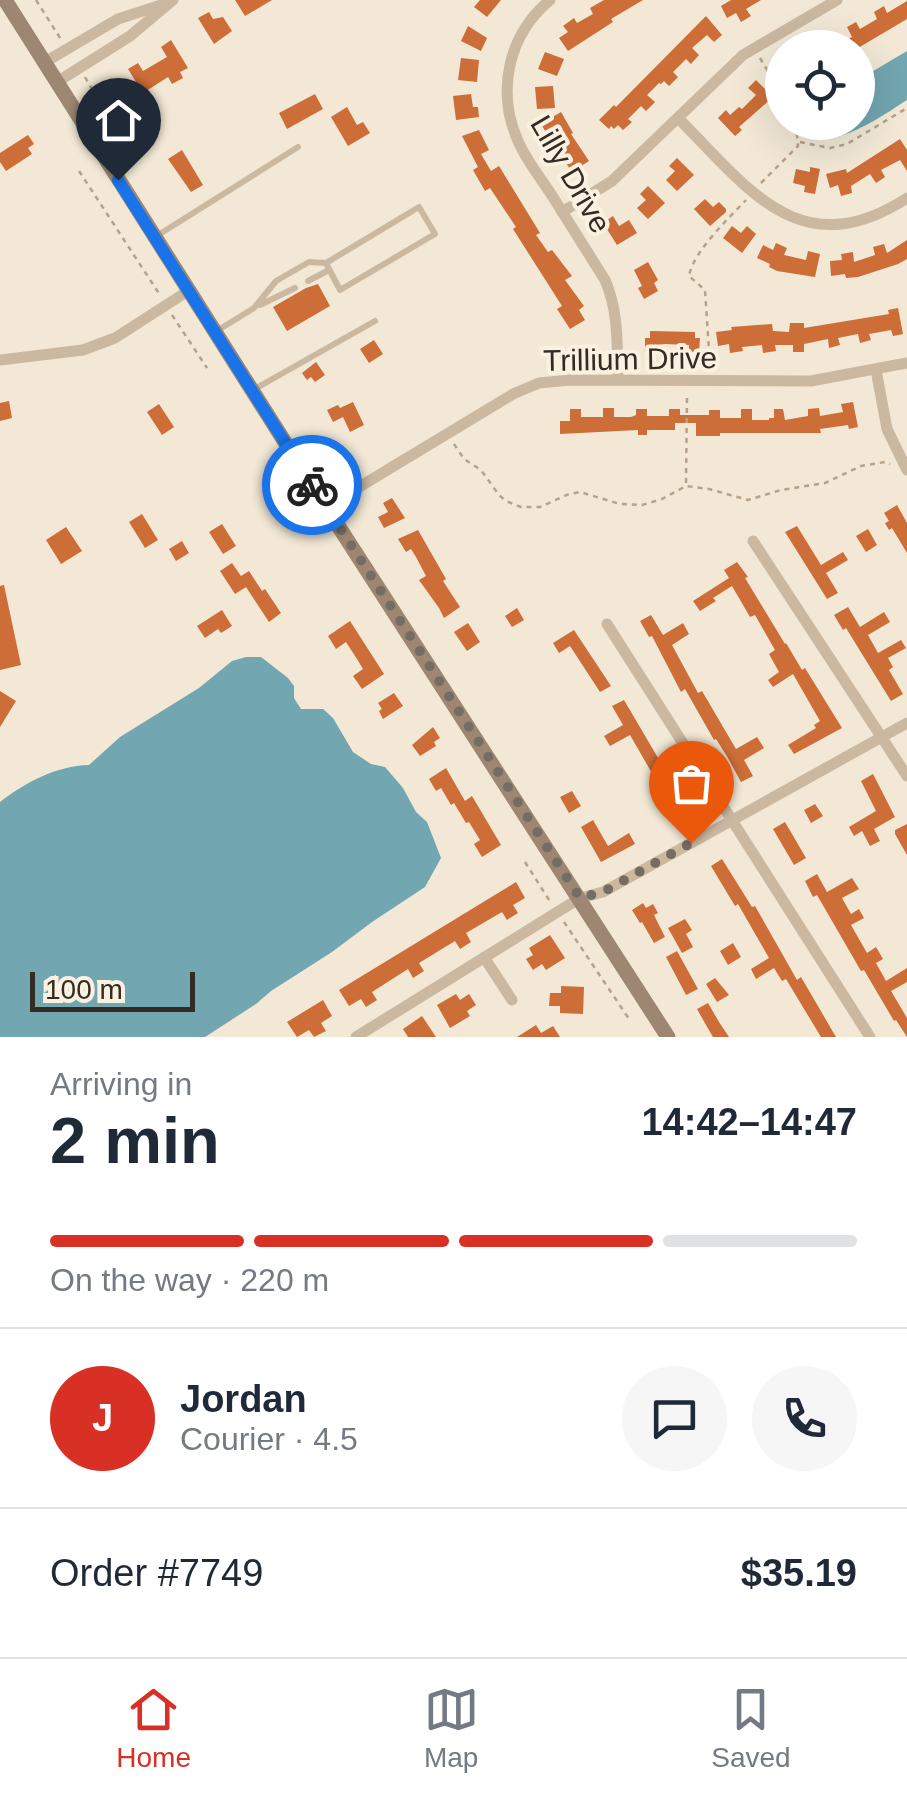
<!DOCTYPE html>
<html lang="en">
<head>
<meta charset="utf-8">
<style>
	:root { --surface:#fff; --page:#f6f6f7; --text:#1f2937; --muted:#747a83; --line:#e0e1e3; --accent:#d93025 }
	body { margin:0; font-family:Arial,sans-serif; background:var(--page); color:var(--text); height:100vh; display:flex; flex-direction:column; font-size:38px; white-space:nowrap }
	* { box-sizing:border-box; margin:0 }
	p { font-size:32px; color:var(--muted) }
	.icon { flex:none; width:55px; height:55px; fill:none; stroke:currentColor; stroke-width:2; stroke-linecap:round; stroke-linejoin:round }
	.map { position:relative; height:1037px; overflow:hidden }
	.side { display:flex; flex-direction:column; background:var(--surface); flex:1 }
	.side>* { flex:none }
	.tools { position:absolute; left:765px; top:30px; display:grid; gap:20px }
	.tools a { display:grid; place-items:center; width:110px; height:110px; border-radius:50%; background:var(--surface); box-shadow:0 10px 40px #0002; font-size:50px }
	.scale { position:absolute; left:30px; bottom:25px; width:165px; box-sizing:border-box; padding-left:10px; border:5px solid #342b24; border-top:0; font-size:28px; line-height:35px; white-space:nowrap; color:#342b24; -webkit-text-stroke:8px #faf1e1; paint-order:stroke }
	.pin { position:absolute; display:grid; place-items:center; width:85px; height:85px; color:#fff; margin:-102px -42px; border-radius:50% 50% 50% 0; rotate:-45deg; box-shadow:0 0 10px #0007 }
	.pin .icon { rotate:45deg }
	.courier { position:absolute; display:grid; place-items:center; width:100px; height:100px; margin:-50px; border:8px solid #1a73e8; border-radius:50%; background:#fff; color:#222; box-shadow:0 2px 12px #0007 }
	.headline em { font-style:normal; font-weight:700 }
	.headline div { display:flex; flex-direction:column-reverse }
	.headline { display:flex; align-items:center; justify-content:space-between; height:170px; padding:0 50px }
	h1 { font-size:65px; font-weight:700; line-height:75px }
	.bar { display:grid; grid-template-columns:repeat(4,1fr); gap:15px 10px; align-content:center; height:120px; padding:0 50px }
	.bar i { height:12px; border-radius:8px; background:var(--line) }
	.bar .on { background:var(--accent) }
	.bar p { grid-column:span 4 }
	.line { display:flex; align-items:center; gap:25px; padding:0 50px; border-top:2px solid var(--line) }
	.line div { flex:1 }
	.round { display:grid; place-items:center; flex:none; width:105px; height:105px; border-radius:52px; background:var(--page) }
	.dock { display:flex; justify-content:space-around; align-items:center; height:140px; border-top:2px solid var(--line); background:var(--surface); font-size:28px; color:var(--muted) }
	.dock a { display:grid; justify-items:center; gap:5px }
	.dock .on { color:var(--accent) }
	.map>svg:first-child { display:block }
</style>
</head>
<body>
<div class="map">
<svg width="907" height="1037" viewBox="0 0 907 1037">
	<rect width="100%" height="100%" fill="#f2e8d5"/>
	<path fill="#72a6b0" d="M907 51V100C885 114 814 165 798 123L858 122V80Z
		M246 657H261L288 678 294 686V698L301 709H323L333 718 353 752 371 764 385 767 403 788 416 812 427 822 441 858 425 887 372 922 332 952 271 991 256 1004 205 1037H0V802C26 782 56 766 89 765L120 737 199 688 232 661Z"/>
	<path fill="#cd6d37" d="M235 0H272L245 16Z
		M480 0H501L487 17 474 7Z
		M604 0H643L611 19 613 22 568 51 559 38 568 32 563 26 574 18 577 23 593 14 590 8Z
		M731 0H761L746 9 751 16 741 22 736 13 727 18 721 6Z
		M907 1V19L858 48H811L829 38 834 47 852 37 847 27 856 22 860 29 877 19 874 12 884 6 887 13Z
		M209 12 213 19 223 17 232 31 214 44 198 18Z
		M706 16 722 35 714 42 707 35 692 48 699 55 691 64 686 59 673 72 678 77 669 86 664 81 661 84 659 83 647 95 655 102 646 111 641 106 628 119 632 122 623 130 618 125 614 129 611 126 609 129 599 120 614 105 616 107Z
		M468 26 487 38 481 51 461 41Z
		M171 40 188 68 180 72 183 78 172 84 168 77 143 93 128 69 138 63 143 71 167 57 161 47Z
		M545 52 564 59 557 76 538 69Z
		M461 58 479 60 477 82 458 80Z
		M756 80 773 97 739 127 742 130 735 136 718 118 726 110 730 115 739 107 742 109 756 95 748 88Z
		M553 86 555 108 537 109 535 87Z
		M315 94 323 109 287 129 279 113Z
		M471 94 473 107H478L479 117 456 120 453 96Z
		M347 107 357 125 363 122 370 133 348 146 331 117Z
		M561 112 573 133 571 134 589 161 572 172 562 157 564 155 551 131 547 134 541 124Z
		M479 130 489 150 481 154 491 171 499 166 540 233 536 235 548 252 552 250 572 276 565 280 584 306 579 310 585 320 570 329 557 309 562 306 513 229 516 227 490 188 485 191 473 170 478 167 462 136Z
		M28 135 34 144 28 148 32 154 6 171 0 162V153Z
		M900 139 907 150V171L900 160 881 170 885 177 876 183 870 174 851 186 852 193 841 196 838 185 830 188 826 174 846 169 847 173Z
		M182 150 203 185 191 192 168 159Z
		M677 158 694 175 677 191 666 180 675 171 669 166Z
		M810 167 820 169 815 194 804 192 805 186 793 183 796 169 810 172Z
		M648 186 665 203 648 219 637 208 646 200 640 194Z
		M705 199 713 207 719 202 726 209V212L710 226 694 209Z
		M613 216 619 226 629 220 637 233 617 245 603 223Z
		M732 226 741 233 747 226 756 234 742 253 723 238Z
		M907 240V259L898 264 858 277 846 278 845 274 831 276 830 261 842 260 841 254 853 252 854 262 875 255 873 247 884 244 887 253Z
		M776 243 787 248 784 255 806 260 808 251 820 254 815 277 777 271 769 267 770 264 757 258 763 245 773 250Z
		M648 262 658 280 654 283 658 291 644 299 638 288 642 286 634 270Z
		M318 284 330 306 287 331 273 307 306 288Z
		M898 308 903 334 893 336 891 330 869 334 871 340 860 343 858 334 838 338 840 345 829 348 828 339 804 344V352H793V345H775L776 351 763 353 762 345 742 347 743 351 730 353 729 344 718 346 716 332 732 330 731 327 772 324 773 331 789 332 790 323H804V328L889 314 888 310Z
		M650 331 695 332V338H700L699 352H689V345L665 344 656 345V352H645V338H650Z
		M374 340 383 354 369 363 360 349Z
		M316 362 325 375 315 382 311 377 307 380 302 373Z
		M9 401 12 418 0 421V403Z
		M353 402 364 425 350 432 343 417 333 422 327 410 338 405 340 408Z
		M853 402 858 427 849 429 848 425 820 429 821 433H720V436H696V423H675V430H647V435H638V430L560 434V421H570V409H581V417H603V408H614V417H631L636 415V409H647V416H669V409H680V415H709V410H720V418H741V409H752V420H769V418H774V409H783L785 420 808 416V409L819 408 820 416 843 412 841 404Z
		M159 404 174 427 162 435 147 412Z
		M392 498 405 518 384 528 378 517 388 512 383 503Z
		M897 505 907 523V553L892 528 889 530 885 523 889 521 884 513Z
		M142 514 158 540 145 548 129 522Z
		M222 524 236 546 223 554 209 532Z
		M797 526 821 565 843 552 848 560 826 573 838 593 827 599 785 532Z
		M66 527 82 551 61 564 46 540Z
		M868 529 877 545 866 552 856 536Z
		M418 530 446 579 443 581 460 607 444 618 439 608 419 580 426 576 416 557 411 549 406 552 398 539Z
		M182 541 189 553 176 561 169 549Z
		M737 562 748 577 745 578 785 644 786 643 802 670 805 668 842 728 794 754 788 745 816 728 814 725 820 721 793 674 773 687 768 680 779 672 769 654 775 650 755 615 750 617 732 586 713 598 716 601 700 611 693 601 729 578 724 570Z
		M232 563 241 576 249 571 262 591 265 589 281 613 269 622 246 587 235 594 220 571Z
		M4 585 21 665 0 670V586Z
		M848 607 860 627 884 612 890 622 868 635 878 653 901 640 906 648 888 658 893 667 889 670 903 694 891 701 846 628 843 630 834 615Z
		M517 608 524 620 512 627 505 616Z
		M222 610 232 626 221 633 218 629 205 638 197 626Z
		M651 615 663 635 683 623 689 634 672 645 698 693 702 691 736 749 757 737 764 748 744 760 753 776 741 782 728 758 716 739 714 740 685 689 681 692 652 636 649 637 640 621Z
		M350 621 384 674 362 689 353 676 363 669 357 659 346 642 336 649 328 636Z
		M468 623 480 642 467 651 454 632Z
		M574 630 611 686 600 692 570 646 559 653 553 643Z
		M0 691 16 701 0 727Z
		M394 693 403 706 383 719 379 711 382 709 378 703Z
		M624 700 681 797 684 796 693 812 681 818 667 792 664 794 630 735 610 746 604 736 623 725 612 706Z
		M433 727 440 738 434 742 436 746 420 756 412 745Z
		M446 768 465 801 472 796 501 845 482 857 474 844 480 840 469 822 466 823 454 803 451 805 441 788 436 791 429 779Z
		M873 774 895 817 874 829 880 841 870 846 862 831 854 836 849 827 876 811 861 781Z
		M572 791 581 806 569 813 560 797Z
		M815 804 823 816 811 823 804 810Z
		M593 820 608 846 629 833 635 844 601 862 581 827Z
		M785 822 806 858 794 865 773 829Z
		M907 824V855L895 834V830Z
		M722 859 752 907 755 906 797 980 801 977 836 1037H821L786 979 782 981 774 968 756 979 751 969 769 958 738 904 735 906 711 866Z
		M817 874 827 892 852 878 859 889 842 898 851 914 859 909 864 918 851 925 867 953 876 947 883 959 876 963 886 981 907 968V982L891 991 907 1018V1037L896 1020 894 1021 864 970 861 971 817 895 813 897 805 881Z
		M516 882 525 898 513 905 518 913 507 920 502 912 466 933 471 942 460 949 455 941 419 963 424 971 413 978 408 969 372 992 377 1000 366 1007 361 999 349 1006 339 990Z
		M643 903 646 908 653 904 658 913 654 915 665 937 654 943 642 922 640 923 632 910Z
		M685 919 692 930 686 934 693 947 682 953 668 928Z
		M550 935 565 958 546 970 542 964 533 970 526 959 533 955 529 948Z
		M733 943 741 957 728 965 720 951Z
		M677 951 698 989 686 995 666 957Z
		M715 978 729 995 717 1002 706 984Z
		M561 986 584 987 583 1014 560 1013V1006H549L550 993H561Z
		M456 994 460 1000 469 994 476 1005 467 1011 470 1016 450 1028 437 1005Z
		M323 1000 332 1016 321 1023 326 1031 314 1037 309 1030 297 1037 287 1022Z
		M708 1003 719 1022 729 1037H713L706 1025 697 1009Z
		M422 1016 436 1037H408L403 1029Z
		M536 1025 541 1033 553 1026 560 1037H517Z"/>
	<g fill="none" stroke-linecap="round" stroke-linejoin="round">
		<path stroke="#b6a28b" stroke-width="2.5" stroke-dasharray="5 5" stroke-linecap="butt" d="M36 0 62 41
			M760 58 782 95
			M85 77 116 131
			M800 142 830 148 847 144 907 108
			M79 171 160 295
			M761 183 798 146 797 135 790 122
			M172 315 207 368
			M710 366 705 290 689 276C693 252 728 219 746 200
			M454 444 464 459 481 470 499 495 506 501 521 507H540L569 494 580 492 620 504 642 505 662 499 686 486 709 489 748 500 781 490 825 483 861 466 885 462 890 464
			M686 483 687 395
			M525 862 551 903
			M564 922 629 1019"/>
		<path stroke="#cab8a1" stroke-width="6" d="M155 237 298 147
			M308 281 329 270
			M260 305 295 288
			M215 332 254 308 276 281 309 262 326 263 419 207 435 234 340 290 326 263
			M253 390 375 321"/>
		<path stroke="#cab8a1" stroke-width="11" d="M550 0C508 35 496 91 518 141 526 160 540 177 551 194 569 223 587 251 605 280 619 312 617 346 618 380
			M45 62 118 19 164 4
			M57 82 130 36 173 0
			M678 118C748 188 800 267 907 198
			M562 212 612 181 743 55 837 0
			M0 360 83 350 115 338 188 291
			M876 370 887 429 907 470
			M326 507 513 394 539 383 570 380 811 381 907 363
			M753 541 907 776
			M607 624 870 1037
			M484 957 512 1000
			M356 1037 580 898 603 892 907 723"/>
		<path stroke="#9d8772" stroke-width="15" d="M5 0 326 507 668 1037"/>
	</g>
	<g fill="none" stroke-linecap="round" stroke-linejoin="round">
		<path stroke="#766d62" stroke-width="10" stroke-dasharray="0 18" d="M312 485 580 898 603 892 691 843"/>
		<path stroke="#1a73e8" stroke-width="12" d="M118 180 312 485"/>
	</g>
	<g text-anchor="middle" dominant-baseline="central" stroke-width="8" stroke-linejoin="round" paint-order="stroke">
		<g font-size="30" fill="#342b24" stroke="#faf1e1">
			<text transform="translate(571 174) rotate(60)">Lilly Drive</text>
			<text transform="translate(630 359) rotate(-1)">Trillium Drive</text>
		</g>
	</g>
</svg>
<div class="tools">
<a><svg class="icon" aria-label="locate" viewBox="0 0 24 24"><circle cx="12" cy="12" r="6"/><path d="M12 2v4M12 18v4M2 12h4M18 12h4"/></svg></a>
</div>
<div class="scale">100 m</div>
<div class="pin" style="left:691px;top:843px;background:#ea580c"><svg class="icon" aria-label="bag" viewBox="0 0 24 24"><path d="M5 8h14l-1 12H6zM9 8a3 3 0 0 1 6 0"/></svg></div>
<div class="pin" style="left:118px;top:180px;background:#1f2937"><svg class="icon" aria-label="home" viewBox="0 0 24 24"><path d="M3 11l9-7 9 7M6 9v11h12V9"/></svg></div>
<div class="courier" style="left:312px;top:485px"><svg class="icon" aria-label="bike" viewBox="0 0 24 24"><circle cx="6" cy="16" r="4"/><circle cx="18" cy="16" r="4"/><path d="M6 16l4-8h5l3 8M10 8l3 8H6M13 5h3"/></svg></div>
</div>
<section class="side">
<div class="headline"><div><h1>2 min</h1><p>Arriving in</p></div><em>14:42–14:47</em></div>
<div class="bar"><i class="on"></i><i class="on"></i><i class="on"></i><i></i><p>On the way · 220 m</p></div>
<div class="line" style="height:180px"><b class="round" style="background:var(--accent);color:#fff">J</b><div><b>Jordan</b><p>Courier · 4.5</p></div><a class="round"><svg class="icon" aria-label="chat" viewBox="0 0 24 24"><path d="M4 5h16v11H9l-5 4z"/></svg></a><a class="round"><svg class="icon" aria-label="phone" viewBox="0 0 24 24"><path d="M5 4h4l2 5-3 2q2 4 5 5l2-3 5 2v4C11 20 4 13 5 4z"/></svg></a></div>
<div class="line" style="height:130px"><div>Order #7749</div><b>$35.19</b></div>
</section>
<nav class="dock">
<a class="on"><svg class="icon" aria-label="home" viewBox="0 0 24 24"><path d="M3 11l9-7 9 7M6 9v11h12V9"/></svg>Home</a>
<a><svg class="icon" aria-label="map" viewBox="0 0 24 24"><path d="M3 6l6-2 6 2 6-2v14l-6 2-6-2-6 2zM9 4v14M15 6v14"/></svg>Map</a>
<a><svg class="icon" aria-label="saved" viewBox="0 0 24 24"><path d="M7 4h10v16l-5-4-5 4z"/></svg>Saved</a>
</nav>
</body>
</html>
